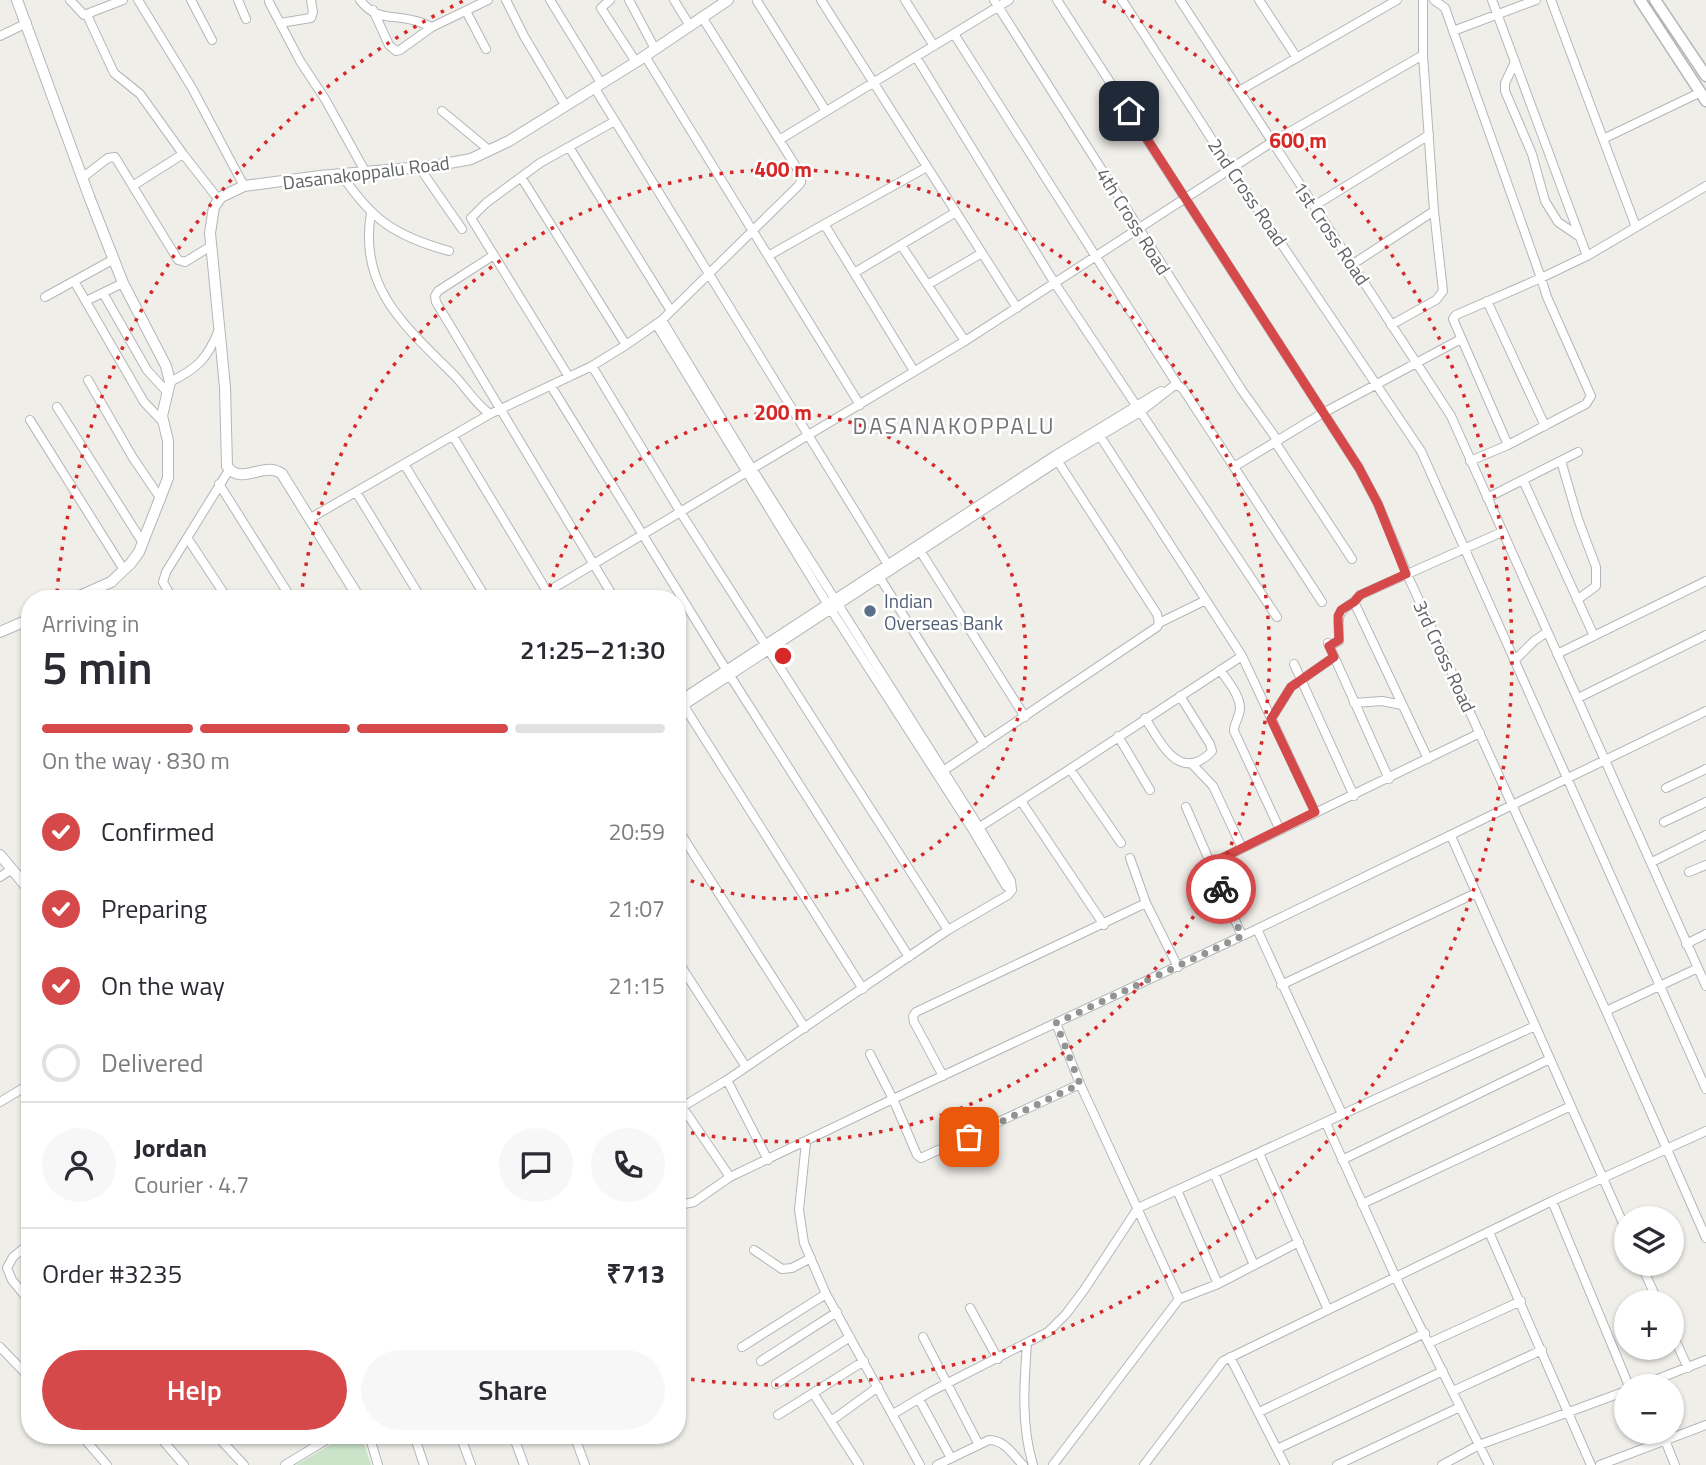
<!DOCTYPE html>
<html lang="en">
<head>
<meta charset="utf-8">
<style>
	:root { --surface:#fff; --page:#f7f7f7; --text:#2b2b33; --muted:#7c7c81; --line:#e1e1e2; --accent:#d6494b }
	body { margin:0; font-family:"Titillium Web",sans-serif; background:var(--page); color:var(--text); height:100vh; display:flex; flex-direction:column; font-size:26px; white-space:nowrap }
	* { box-sizing:border-box; margin:0 }
	p { font-size:23px; color:var(--muted) }
	.icon { flex:none; width:38px; height:38px; fill:none; stroke:currentColor; stroke-width:2; stroke-linecap:round; stroke-linejoin:round }
	.map { position:relative; flex:1; overflow:hidden }
	.drawer { position:absolute; left:21px; top:590px; width:665px; height:854px; display:flex; flex-direction:column; background:var(--surface); border-radius:28px; box-shadow:0 2px 5px #0004 }
	.drawer>* { flex:none }
	.controls { position:absolute; left:1614px; top:1206px; display:grid; gap:14px }
	.controls a { display:grid; place-items:center; width:70px; height:70px; border-radius:50%; background:var(--surface); box-shadow:0 2px 5px #0004; font-size:35px }
	.pin { position:absolute; display:grid; place-items:center; width:60px; height:60px; color:#fff; margin:-30px; border-radius:14px; box-shadow:0 4px 10px #0006 }
	.courier { position:absolute; display:grid; place-items:center; width:70px; height:70px; margin:-35px; border:5px solid #d6494b; border-radius:50%; background:#fff; color:#222; box-shadow:0 2px 9px #0007 }
	.headline em { font-style:normal; font-weight:600 }
	.headline div { display:flex; flex-direction:column-reverse }
	.headline { display:flex; align-items:center; justify-content:space-between; height:119px; padding:0 21px }
	h1 { font-size:46px; font-weight:600; line-height:52px }
	.bar { display:grid; grid-template-columns:repeat(4,1fr); gap:10px 7px; align-content:center; height:84px; padding:0 21px }
	.bar i { height:9px; border-radius:5px; background:var(--line) }
	.bar .on { background:var(--accent) }
	.bar p { grid-column:span 4 }
	.line { display:flex; align-items:center; gap:18px; padding:0 21px; border-top:2px solid var(--line) }
	.line div { flex:1 }
	.round { display:grid; place-items:center; flex:none; width:74px; height:74px; border-radius:37px; background:var(--page) }
	ol { padding:0 21px; list-style:none }
	li { display:flex; align-items:center; gap:21px; height:77px }
	li p { margin-inline-start:auto }
	li .icon { padding:7px; border-radius:50%; background:var(--accent); color:#fff; stroke-width:4 }
	li:last-child { color:var(--muted) }
	li i { width:38px; height:38px; border:4px solid var(--line); border-radius:50% }
	.action { display:flex; gap:14px; margin-top:auto; padding:14px 21px }
	.action a { flex:1; height:80px; border-radius:42px; background:var(--accent); color:#fff; font-size:28px; font-weight:600; line-height:80px; text-align:center }
	.action a+a { background:var(--page); color:var(--text) }
	.map>svg:first-child { display:block }
</style>
</head>
<body>
<div class="map">
<svg width="1706" height="1465" viewBox="0 0 1706 1465">
	<rect width="100%" height="100%" fill="#f0eee9"/>
	<path fill="#cbe4c9" d="M347 1435H361L371 1465H296Z"/>
	<g fill="none" stroke-linecap="round" stroke-linejoin="round">
		<defs>
			<path id="minor" d="M70 0 84 15 123 0
				M138 0 192 88 244 186
				M191 0 212 40
				M238 0 246 19
				M360 0C376 22 395 14 416 21 421 22 426 25 432 27L488 0
				M506 0 524 36 565 105
				M550 0 601 83
				M610 0 601 8 636 62
				M629 0 655 49
				M674 0 690 26
				M821 0 1017 308
				M905 0 934 46
				M994 0 1241 389 1278 441
				M1057 0 1359 468 1378 504 1407 574 1606 1011 1706 1238
				M1122 0 1231 169 1421 451 1706 1089
				M1180 0 1451 416 1706 986
				M1259 0 1297 58
				M1434 0 1445 8 1541 278 1587 256 1706 186
				M1492 0 1587 256
				M1551 0 1636 227
				M757 1 826 111
				M269 2 300 61 325 99 366 173
				M373 10 389 45 396 51 400 50 432 27
				M466 11 486 49
				M87 15 114 73 140 94 183 154 219 200
				M280 23 311 18 313 12 311 0
				M1453 31 1536 0
				M954 34 1177 384
				M0 36 27 23
				M645 56 860 405
				M916 57 1054 282 1277 617
				M1515 62 1505 83V91L1532 154 1545 201 1558 222 1580 237
				M594 87 890 568
				M1239 91 1397 0
				M442 111 489 150
				M1603 139 1701 92
				M779 140 1009 0
				M569 147 671 311
				M419 167 462 229
				M341 174C372 220 395 236 449 251
				M521 177 626 345
				M82 178 108 158 115 157 178 260 185 262 211 246
				M134 185 183 154
				M1314 206 1429 135
				M371 213C358 288 406 327 453 374 466 387 475 404 490 414
				M821 226 927 167
				M901 245 965 341
				M494 255 438 291 435 296 436 302 614 598
				M768 256 821 226 826 227 914 371
				M1353 264 1434 211
				M854 273 956 212
				M74 281 144 402 163 422
				M929 284 982 253
				M103 293 147 370 166 391
				M45 297 114 259
				M86 301 123 283
				M1487 301 1545 426
				M662 320 753 470 979 827 1011 881 1012 890
				M656 324 828 605 971 827 1006 886 1012 890
				M1391 325 1436 300 1443 291 1434 211 1423 55V0
				M592 366 681 513 948 930
				M569 377 471 218 486 203 540 163 615 121
				M88 380 133 458 161 499
				M170 382C198 368 207 359 219 330
				M1176 384 1183 389 1232 464 1237 465 1323 413 1461 339
				M551 386 727 671 909 957
				M57 407 143 543
				M30 420 124 570
				M1098 433 1242 656 1315 812
				M453 436 551 598
				M1275 442 1352 559
				M1470 461 1508 445 1453 319 1456 315 1541 278 1547 297 1591 396 1586 404 1508 445
				M1561 461 1578 519 1596 567V586L1577 600
				M404 464 486 598
				M1232 464 1322 602
				M1523 480 1594 636
				M219 484 291 598
				M356 492 421 598
				M1487 498 1578 452
				M309 519 490 414 592 366 626 345 662 320 798 186 801 182 800 173 702 17
				M188 539 227 598
				M919 549 1025 717
				M880 578 984 744
				M172 598 163 582 166 572 229 470
				M537 598 965 341 1272 142 1423 55
				M1159 623 1206 600
				M1328 643 1389 779
				M1329 646 1339 641C1339 620 1334 613 1354 602
				M1557 654 1706 581
				M1514 661 1534 641 1547 632
				M1294 664 1354 796
				M1220 670C1227 680 1240 695 1240 708 1240 716 1234 723 1234 731L1280 830
				M677 695 863 989
				M1578 698 1706 635
				M677 702 1054 456 1161 391
				M1354 703 1382 701 1402 705
				M677 710 1058 461 1140 412 1176 384
				M1145 718C1157 736 1173 773 1199 761 1205 758 1208 756 1212 751L1210 744 1180 696
				M1271 719 1291 687 1334 657
				M1118 736 1150 790
				M1428 759 1354 602 1360 595 1502 532
				M1192 764 1213 786 1242 848
				M1070 769 1242 656
				M943 771 1157 627 1159 623 1157 614 1055 457
				M1666 788 1706 769
				M1021 801 1104 925
				M1186 807 1242 936
				M1664 822 1706 802
				M677 828 805 1028
				M975 830 1070 769 1121 843
				M1451 836 1626 1230
				M1130 858 1146 903 1178 967
				M1652 862 1706 835
				M1210 864 1480 733
				M1689 872 1706 865
				M0 877 12 869
				M1257 929 1342 1114
				M1686 944 1706 934
				M677 960 746 1067
				M1281 985 1476 893
				M1606 1011 1698 968
				M1056 1023 1080 1084 1179 1299
				M870 1054 893 1099 917 1155 921 1158 1080 1084
				M943 1076 914 1022 913 1016 916 1012 1146 903
				M727 1080 768 1160
				M677 1099 730 1177
				M0 1102 30 1084
				M677 1110 727 1080 948 930 1008 895 1012 890
				M1326 1123 1396 1278 1489 1465
				M806 1142 799 1210 804 1243 826 1294 920 1465
				M1259 1153 1328 1310
				M1342 1160 1550 1059
				M1214 1173 1254 1265
				M1177 1190 1218 1284
				M677 1197 684 1204 694 1202 730 1177 893 1099 1257 929 1706 711
				M1552 1201 1629 1386
				M1362 1204 1571 1106
				M1489 1232 1591 1465
				M30 1243 13 1257 7 1268 12 1280 30 1302
				M754 1250 782 1269 792 1268 811 1258
				M1641 1264 1658 1302
				M970 1308 998 1359
				M1671 1331 1688 1368
				M923 1337 979 1445
				M1429 1343 1521 1301
				M1027 1344C1024 1384 1021 1426 1033 1465
				M0 1347 30 1378
				M742 1347 826 1294
				M1230 1357 1285 1465
				M761 1361 837 1312
				M776 1384 850 1337
				M1640 1386 1706 1360
				M1453 1391 1542 1350
				M813 1393 859 1465
				M919 1399 951 1458
				M1259 1412 1425 1333
				M893 1414 930 1392 1048 1332 1066 1314 1084 1290 1138 1208 1535 1026
				M778 1415 864 1361
				M831 1421 878 1387
				M81 1435 107 1465
				M158 1435 184 1465
				M216 1435 244 1465
				M369 1435 378 1465
				M414 1435 424 1465
				M460 1435 471 1465
				M513 1435 524 1465
				M574 1435 585 1465
				M1665 1440 1675 1465
				M223 1442 235 1435
				M1277 1449 1443 1371
				M285 1465 334 1435
				M937 1465 989 1440C1005 1440 1013 1455 1023 1465
				M1053 1465 1179 1299 1218 1284 1299 1242
				M1144 1465 1223 1361 1552 1201 1706 1131
				M1337 1465 1460 1407
				M1442 1465 1479 1445 1626 1391
				M1600 1465 1706 1425"/>
			<path id="tertiary" d="M17 0 90 199 123 283 166 366 170 382 162 416 168 441V478L139 552 131 563 111 582 75 598
				M359 598 282 474C264 460 241 487 227 466L225 387 210 233 214 207 221 197 244 186 320 176 433 166 471 159 509 141 636 62 728 0
				M0 632 30 619
				M0 855 30 891"/>
			<path id="secondary" d="M1640 0 1706 101
				M1655 0 1706 76"/>
		</defs>
		<use href="#minor" stroke="#b3b6b9" stroke-width="10"/>
		<use href="#tertiary" stroke="#b3b6b9" stroke-width="12"/>
		<use href="#secondary" stroke="#b3b6b9" stroke-width="13"/>
		<use href="#minor" stroke="#fff" stroke-width="8"/>
		<use href="#tertiary" stroke="#fff" stroke-width="10"/>
		<use href="#secondary" stroke="#fff" stroke-width="10"/>
	</g>
	<g fill="none" stroke-linecap="round" stroke-linejoin="round">
		<path stroke="#929494" stroke-width="7" stroke-dasharray="0 12.6" d="M969 1137 1080 1084 1056 1023 1242 936 1221 889"/>
		<path stroke="#d6494b" stroke-width="9" d="M1129 111 1359 468 1378 504 1406 574 1360 595 1354 602 1341 610 1338 616 1339 640 1329 646 1334 657 1291 687 1271 719 1315 812 1210 864 1221 889"/>
	</g>
	<g fill="none" stroke="#d62828" stroke-width="3.5" stroke-dasharray="3.5 7">
		<path d="M547 597A243 243 0 1 1 678 875"/>
		<path d="M301 597A486 486 0 1 1 678 1130"/>
		<path d="M57 592A729 729 0 0 1 463 1M1103 1A729 729 0 0 1 682 1378"/>
	</g>
	<circle fill="#5c6f8a" stroke="#fff" stroke-width="2.5" cx="870" cy="611" r="7"/>
	<g text-anchor="middle" dominant-baseline="central" stroke-width="5" stroke-linejoin="round" paint-order="stroke">
		<g font-size="19" fill="#606467" stroke="#fff">
			<text transform="translate(366 172) rotate(-7)">Dasanakoppalu Road</text>
			<text transform="translate(1248 192) rotate(56)">2nd Cross Road</text>
			<text transform="translate(1134 221) rotate(58)">4th Cross Road</text>
			<text transform="translate(1332 233) rotate(56)">1st Cross Road</text>
			<text transform="translate(1445 656) rotate(65)">3rd Cross Road</text>
		</g>
		<g font-size="19" fill="#4e5e75" stroke="#fff" text-anchor="start">
			<text x="884" y="600">Indian<tspan x="884" dy="22">Overseas Bank</tspan></text>
		</g>
		<g font-size="23" letter-spacing="2" fill="#717579" stroke="#fff">
			<text x="954" y="425">DASANAKOPPALU</text>
		</g>
	</g>
	<circle cx="783" cy="656" r="10" fill="#d62828" stroke="#fff" stroke-width="3.5"/>
	<g font-size="21" text-anchor="middle" font-weight="bold" fill="#d62828" stroke="#fff" stroke-width="5" stroke-linejoin="round" paint-order="stroke">
		<text x="1298" y="148">600 m</text>
		<text x="783" y="177">400 m</text>
		<text x="783" y="420">200 m</text>
	</g>
</svg>
<div class="controls">
<a><svg class="icon" aria-label="layers" viewBox="0 0 24 24"><path d="M12 4l9 5-9 5-9-5zM3 14l9 5 9-5"/></svg></a>
<a>+</a>
<a>−</a>
</div>
<div class="pin" style="left:969px;top:1137px;background:#ea580c"><svg class="icon" aria-label="bag" viewBox="0 0 24 24"><path d="M5 8h14l-1 12H6zM9 8a3 3 0 0 1 6 0"/></svg></div>
<div class="pin" style="left:1129px;top:111px;background:#1f2937"><svg class="icon" aria-label="home" viewBox="0 0 24 24"><path d="M3 11l9-7 9 7M6 9v11h12V9"/></svg></div>
<div class="courier" style="left:1221px;top:889px"><svg class="icon" aria-label="bike" viewBox="0 0 24 24"><circle cx="6" cy="16" r="4"/><circle cx="18" cy="16" r="4"/><path d="M6 16l4-8h5l3 8M10 8l3 8H6M13 5h3"/></svg></div>
<section class="drawer">
<div class="headline"><div><h1>5 min</h1><p>Arriving in</p></div><em>21:25–21:30</em></div>
<div class="bar"><i class="on"></i><i class="on"></i><i class="on"></i><i></i><p>On the way · 830 m</p></div>
<ol>
<li><svg class="icon" aria-label="check" viewBox="0 0 24 24"><path d="M5 12l5 5 9-10"/></svg>Confirmed<p>20:59</p></li>
<li><svg class="icon" aria-label="check" viewBox="0 0 24 24"><path d="M5 12l5 5 9-10"/></svg>Preparing<p>21:07</p></li>
<li><svg class="icon" aria-label="check" viewBox="0 0 24 24"><path d="M5 12l5 5 9-10"/></svg>On the way<p>21:15</p></li>
<li><i></i>Delivered</li>
</ol>
<div class="line" style="height:126px"><a class="round"><svg class="icon" aria-label="person" viewBox="0 0 24 24"><circle cx="12" cy="8" r="4"/><path d="M4 21q1-7 8-7t8 7"/></svg></a><div><b>Jordan</b><p>Courier · 4.7</p></div><a class="round"><svg class="icon" aria-label="chat" viewBox="0 0 24 24"><path d="M4 5h16v11H9l-5 4z"/></svg></a><a class="round"><svg class="icon" aria-label="phone" viewBox="0 0 24 24"><path d="M5 4h4l2 5-3 2q2 4 5 5l2-3 5 2v4C11 20 4 13 5 4z"/></svg></a></div>
<div class="line" style="height:91px"><div>Order #3235</div><b>₹713</b></div>
<div class="action"><a>Help</a><a>Share</a></div>
</section>
</div>
</body>
</html>
